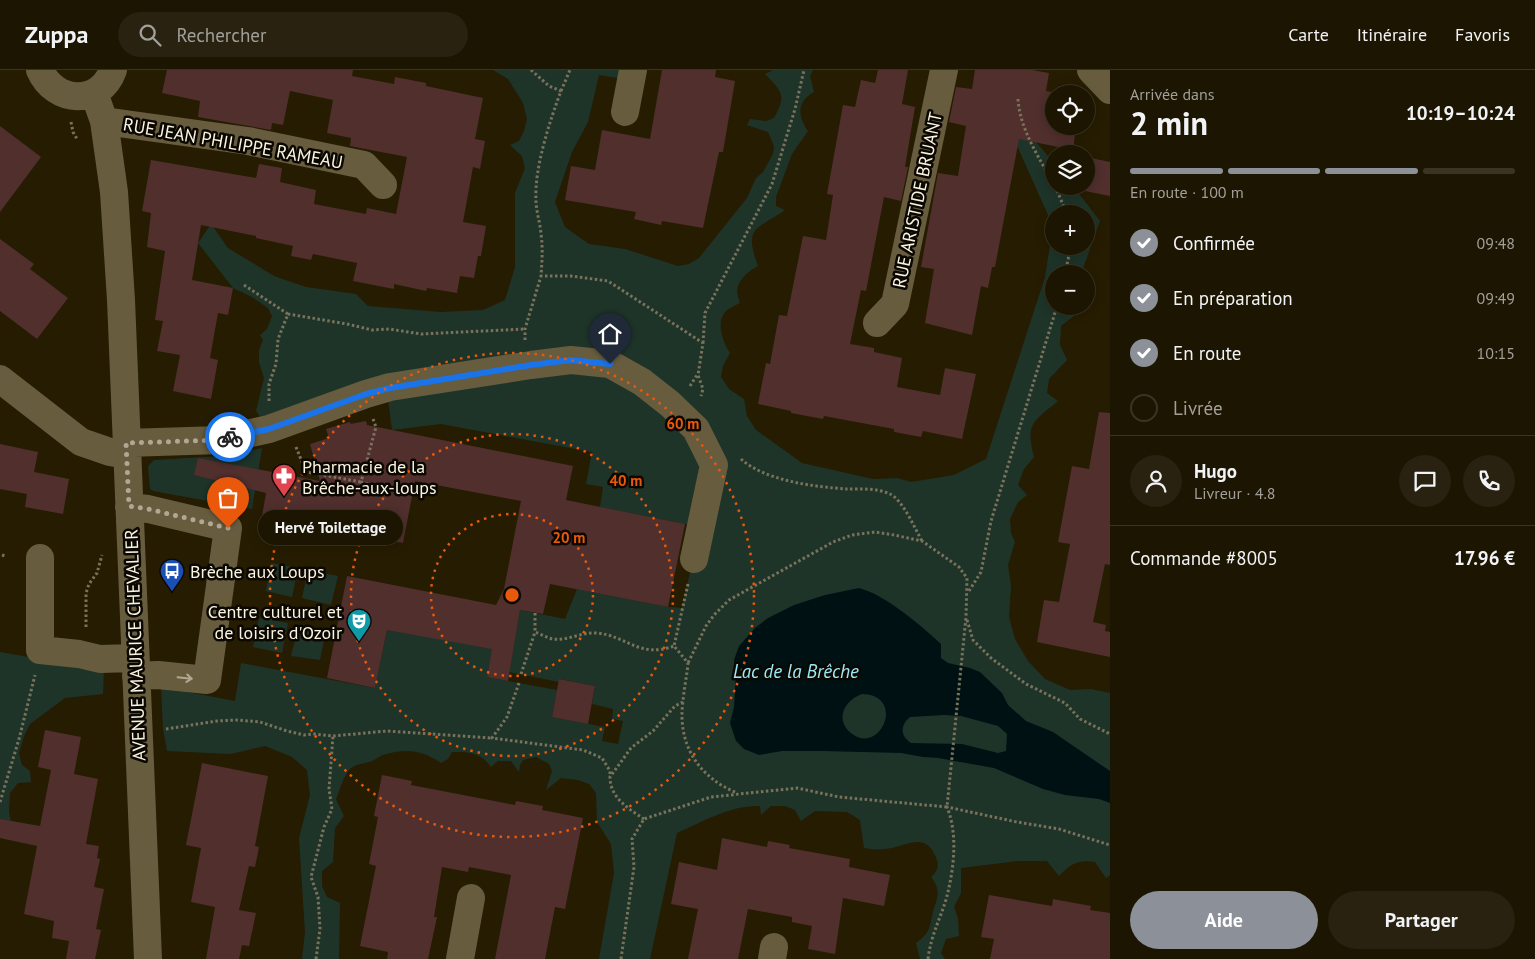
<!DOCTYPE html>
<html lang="fr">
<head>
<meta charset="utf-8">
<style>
	:root { --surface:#1c1501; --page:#292210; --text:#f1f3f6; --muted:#a09f99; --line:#3a3423; --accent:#8c9099 }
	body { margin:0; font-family:"PT Sans",sans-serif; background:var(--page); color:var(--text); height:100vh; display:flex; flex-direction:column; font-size:19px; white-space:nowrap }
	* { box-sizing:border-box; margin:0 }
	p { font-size:16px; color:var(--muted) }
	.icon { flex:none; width:28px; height:28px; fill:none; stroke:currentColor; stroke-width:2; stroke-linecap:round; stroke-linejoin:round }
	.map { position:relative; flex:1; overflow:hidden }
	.sheet { display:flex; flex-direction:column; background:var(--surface); width:425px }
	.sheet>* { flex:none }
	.tools { position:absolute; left:1045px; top:15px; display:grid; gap:10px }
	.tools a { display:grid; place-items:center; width:50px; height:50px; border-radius:50%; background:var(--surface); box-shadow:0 2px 12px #0003,0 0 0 1px var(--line); font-size:25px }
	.pin { position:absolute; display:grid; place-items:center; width:42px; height:42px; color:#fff; margin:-51px -21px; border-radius:50% 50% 50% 0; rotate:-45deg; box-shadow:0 0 5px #0007 }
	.pin .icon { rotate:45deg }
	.courier { position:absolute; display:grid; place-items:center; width:50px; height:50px; margin:-25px; border:4px solid #1a73e8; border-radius:50%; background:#fff; color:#222; box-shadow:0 1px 6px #0007 }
	.bubble { position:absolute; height:35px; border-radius:18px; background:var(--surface); box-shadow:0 2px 12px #0003,0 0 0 1px var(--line); font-size:16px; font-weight:700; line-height:35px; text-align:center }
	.head em { font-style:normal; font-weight:700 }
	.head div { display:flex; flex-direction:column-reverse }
	.head { display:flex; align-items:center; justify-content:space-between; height:85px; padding:0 20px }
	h1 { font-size:32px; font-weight:700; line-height:38px }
	.bar { display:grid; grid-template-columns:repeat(4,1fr); gap:8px 5px; align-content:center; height:60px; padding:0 20px }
	.bar i { height:6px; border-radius:4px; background:var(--line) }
	.bar .on { background:var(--accent) }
	.bar p { grid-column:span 4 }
	.line { display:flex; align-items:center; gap:12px; padding:0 20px; border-top:1px solid var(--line) }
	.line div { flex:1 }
	.round { display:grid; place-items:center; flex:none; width:52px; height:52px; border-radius:26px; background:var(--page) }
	ol { padding:0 20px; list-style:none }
	li { display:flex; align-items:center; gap:15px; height:55px }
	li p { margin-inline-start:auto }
	li .icon { padding:5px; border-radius:50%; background:var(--accent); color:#fff; stroke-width:4 }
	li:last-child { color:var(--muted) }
	li i { width:28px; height:28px; border:2px solid var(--line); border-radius:50% }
	.action { display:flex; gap:10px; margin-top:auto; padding:10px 20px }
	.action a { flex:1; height:58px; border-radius:30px; background:var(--accent); color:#fff; font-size:20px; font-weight:700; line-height:58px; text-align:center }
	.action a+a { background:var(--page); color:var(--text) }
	header { display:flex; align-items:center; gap:30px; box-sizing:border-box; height:70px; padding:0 25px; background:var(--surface); border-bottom:1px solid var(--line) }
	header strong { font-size:24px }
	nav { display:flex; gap:28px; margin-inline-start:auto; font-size:18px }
	.search { width:350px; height:45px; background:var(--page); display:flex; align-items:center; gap:12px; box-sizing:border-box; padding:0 18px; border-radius:28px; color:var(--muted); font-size:19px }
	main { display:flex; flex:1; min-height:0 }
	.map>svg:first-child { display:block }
</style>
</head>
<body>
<header>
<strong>Zuppa</strong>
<div class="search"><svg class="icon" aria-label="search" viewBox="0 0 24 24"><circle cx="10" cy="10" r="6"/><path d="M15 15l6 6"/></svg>Rechercher</div>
<nav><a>Carte</a><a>Itinéraire</a><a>Favoris</a></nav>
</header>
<main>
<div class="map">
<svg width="1110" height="889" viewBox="0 0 1110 889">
	<rect width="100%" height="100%" fill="#261c01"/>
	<path fill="#1e3429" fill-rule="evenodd" d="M493 0H620L618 8 599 5 588 52 572 82 555 132 565 157 589 174 625 179 678 196 689 194 699 188 747 128 756 108 763 102 773 84 774 76 768 62 747 55 750 49 766 51 774 48C787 25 782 22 765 4L773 0H813L810 6 814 22C797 32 797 45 808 61L792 84 776 127V136L785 140C757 160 743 156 758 196 749 201 738 209 737 221 737 224 739 230 740 233 736 235 729 238 726 241 715 252 723 273 730 283L723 296 721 307 729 319 744 329 747 346 756 360 802 393 873 409 897 408 911 412 954 405 986 389 1045 207 1053 156 1000 38 1036 72 1054 93V116H1073L1100 151 1081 204H1054V236H1075L1074 246 1061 256 1060 275 1067 290 1049 309 1047 323 1058 331C1034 351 1025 353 1034 387L1024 399 1018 415 1027 425 1018 432 1010 449 1011 463 1015 472 1008 495 1011 516 1009 547 1015 569 1028 591 1045 609 1070 620 1091 619 1110 623V805L1106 808 1095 792C1078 789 1070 794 1059 806L1047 791H1018L961 798V823L954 837 958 848 959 866 946 869 941 883 945 889H920L916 873C931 862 929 858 933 842 937 827 942 821 931 807 937 802 939 797 937 790 926 758 906 778 884 779 877 780 870 779 864 778L860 750 847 742 815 741 801 751 795 740 785 736H771L761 745 760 736C731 735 704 751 677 763L650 889H599L614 803 611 774 597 752 596 723 589 714 578 710 561 708 546 720 552 701 549 694 536 687 523 690 520 695 519 702 511 691H498L491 697C480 682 469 682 452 682L448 689 441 693C422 680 406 678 383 685 378 687 374 691 369 692 363 694 356 694 351 698 343 706 340 720 336 729L344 746 335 758 333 792 322 801V816L327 827 340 833 339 889H302L305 862 299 768 310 725 307 700 292 687 265 676 231 684 167 681 163 659 161 617 235 631 241 593 375 618 392 536 497 556 487 607 557 620 552 647 605 657 602 671 618 674 623 651 612 649 613 639 592 634 595 616 560 609 559 612 509 602 520 540 565 549 577 519 668 537 682 538 700 457 600 437 603 417 586 414 592 382 441 354 392 360 388 329 269 359 256 341 264 308 259 292V280L263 270 260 265 267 259 272 246 268 238 252 227 233 218 198 173 211 154 228 178 274 206 306 217 356 224 368 236 441 242 483 240 505 230 515 197V123L525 98 522 86 510 75 519 71 524 61 527 49 523 33 508 9ZM1054 144H1086V176H1054Z
		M262 378 252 439 153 421 150 419 148 396 154 390 222 386Z
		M271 493 298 498 292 527 266 521Z
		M308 500 338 506 331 535 302 528Z
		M259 548 288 553 282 583 253 577Z
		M299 554 326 560 320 590 291 586Z
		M0 582 104 600 103 624 65 628 30 654 24 666 19 683 22 695 30 701 31 712 18 713 10 723 9 742 11 752 0 768Z"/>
	<path fill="#001114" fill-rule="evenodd" d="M859 518C884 524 922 556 941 574V588L948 593 970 598 980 602 1002 623 1008 635 1026 651 1053 662 1110 701V733L1099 729 1065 725 1043 719 994 698 938 688 923 687 901 683 823 681H782L759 685 744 679 736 671 730 653 734 637 736 603 734 590 739 576 755 558 768 548 794 535 825 525ZM862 624C907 625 880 687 851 663 834 649 845 630 862 624ZM944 645 961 646 998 656 1007 664 1006 681 998 683 962 674 911 673C900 666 900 655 910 647Z"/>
	<path fill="#502f2d" d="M167 0H353L352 6 394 14 395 7 426 13V16L483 28 475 69 485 71 480 99 473 97 463 152 486 156 481 186H478L474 208 460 206 457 223 427 218 426 221 394 214V219L353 211 357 193 313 184 311 190 291 186 293 176 256 168V166L201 155 192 210 233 218 228 245 218 243 210 288 218 290 211 329 173 321 180 285 157 281 163 251 155 250 165 181 147 177 151 143 142 141 151 90 256 108 259 94 282 98 280 112 316 120 314 134 366 144 367 138 396 144 407 87 350 76 351 68 327 63 333 30 290 21 283 55 272 53 271 60 198 47 200 31 162 23Z
		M662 0H716L715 7 735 11 723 82H719L703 158 662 151 661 155 634 149 636 142 565 130 571 96 595 100 602 60 650 69Z
		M878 0H908L902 34 915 37 905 97H908L901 131 884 127 866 221 861 220 850 274 874 278V282L902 288 897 317 940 325 945 298 976 304 962 369 923 361 921 367 894 362V359L824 346 823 349 791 343V341L758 334 766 293 770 294 779 245 787 246 803 166 826 170 833 125 827 124 843 35 855 37 861 10 875 13Z
		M975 0H1032L1049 3 1046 21 1058 23 1054 24 1053 56H1076L1073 80 1019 69 995 197H992L988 218 981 216 972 265 925 253 934 199 921 197 938 103 958 106 966 56 949 52 956 17 972 19Z
		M0 56 41 87 0 142Z
		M1086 87 1110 92V126L1075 119 1076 116H1086Z
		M0 169 34 194 30 199 68 228 37 269 0 241Z
		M1099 342 1110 343V495L1105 494 1093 552 1106 555 1105 561 1110 562V587L1037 572 1044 530 1059 532 1070 474 1058 472 1072 396 1089 399Z
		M366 351 367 355 573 396 566 430 685 454 668 537 550 514 543 544 520 540 508 611 487 607 492 579 387 560 375 618 327 608 347 506 496 535 504 519 521 431 415 411 403 473 262 446 266 423 194 405 198 388 320 411 310 374 329 368 326 359 350 352 351 354Z
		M0 374 38 382 34 402 69 409 63 444 25 437 27 424 0 419Z
		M559 609 595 616 588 654 552 647Z
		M45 660 81 667 74 704 98 709 86 774 99 776 97 788 100 789 94 817 104 819 96 859 101 860 95 889H66L69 871 52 868 54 851 24 844 37 776 0 768V749L40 756 51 700 38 697Z
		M202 693 268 706 255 776 259 777 255 797 249 796 239 840 256 843 249 876 242 875 239 889H206L215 837 191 832 201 778 186 775Z
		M382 705 412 711 411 715 515 735 516 731 543 736 542 740 583 748 565 839 555 837 545 889H495L511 805 469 797 468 802 442 797 434 847H437L428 889H387L388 882 360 876 376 796 369 794 378 747 374 746Z
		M722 768 767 777 768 771 790 775 789 778 850 789 849 797 890 805 884 836 843 828 835 884 808 879 812 856 792 852V847L748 839 738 889H688L698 839 671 834 679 792 717 800Z
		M989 825 1052 836 1053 829 1091 836 1090 840 1110 843V889H990L994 869 981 867Z"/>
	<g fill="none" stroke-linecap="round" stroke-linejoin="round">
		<path stroke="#7a725b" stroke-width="3" stroke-dasharray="2.5 2.5" stroke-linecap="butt" d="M531 0 549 16 561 21C550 50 534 99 536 130 536 141 540 152 541 164 543 178 542 192 541 206H571L608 211 703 273 698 305 703 319 701 326
			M561 21 570 0
			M1018 29C1020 60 1039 87 1054 115
			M71 52 73 62 77 69
			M1055 116 1067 144
			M1065 204 1071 176
			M244 215 288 244
			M525 270V259L541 206
			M703 273 705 243 772 114 795 39 804 0
			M690 316 697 305
			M269 331V314L276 294 278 269 288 244 347 254 372 260 389 259 421 264 525 259
			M373 349 376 357 361 412 377 416
			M296 377 306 402 361 412
			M741 389C765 411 816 417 847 419 860 419 878 418 890 424 903 430 915 459 922 471
			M2 485 5 486
			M688 514 674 576 688 593C687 606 684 618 683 631 677 674 698 707 737 723
			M969 521 981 502 991 451 1057 236
			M535 543V562C541 564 547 568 553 569 567 571 582 562 596 563 626 565 639 589 674 576
			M967 550 973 570 991 588 1026 614 1065 633 1080 649 1110 664
			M86 557V523L89 514 97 503 102 485
			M521 604 535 562
			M519 613 507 647 492 668 583 680 602 688 610 701V707
			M166 659 217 651 238 650 260 652 287 661 304 665 314 664 333 666 387 661 492 668
			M0 732 19 669 35 605
			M644 749C629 739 610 728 610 707L631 678 653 661 675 636 683 632
			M316 889 320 859 319 842 318 827 311 807 324 757 332 739 329 719 333 666
			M621 889 634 797 632 769 644 749 711 727 797 718 839 727 947 737 966 547 967 508 959 497 922 471 894 465 875 462 852 465 833 472 729 530 714 545 706 556 688 593
			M928 889C931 864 941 848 947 826 954 798 958 764 947 737L1017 752 1059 759 1110 775"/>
		<path stroke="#675c3e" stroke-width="28" d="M40 0C55 34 100 36 113 0
			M1091 0 1110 20
			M94 23 104 51 114 122 121 230 148 889
			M625 42 633 0
			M104 51 248 71 364 95 383 115
			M877 253 895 234 944 0
			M0 309 81 372 110 382 127 385
			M126 373 220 370 269 359 366 324 390 317 531 295 571 290 610 294 642 312 670 334 696 359 714 395 694 489
			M129 437 148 439 228 458 207 610 158 605 136 606
			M40 488V580L79 584 100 589 135 588
			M460 889 471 828
			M772 889 774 877"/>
	</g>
	<defs><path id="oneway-shaft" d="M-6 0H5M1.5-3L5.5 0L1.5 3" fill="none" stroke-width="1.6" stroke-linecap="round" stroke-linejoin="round" transform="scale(1.25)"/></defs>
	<use stroke="#b0a890" href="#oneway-shaft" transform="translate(185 608) rotate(6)"/>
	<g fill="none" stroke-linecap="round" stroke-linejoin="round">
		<path stroke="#b0a894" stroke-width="5" stroke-dasharray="0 9" d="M228 458 148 439 129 436 126 373 220 370 230 367"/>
		<path stroke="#1a73e8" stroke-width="6" d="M230 367 269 359 366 324 390 318 531 295 570 290 610 294"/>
	</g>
	<g fill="none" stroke="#e8590c" stroke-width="2.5" stroke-dasharray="2.5 5">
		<circle cx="512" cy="525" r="81"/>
		<circle cx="512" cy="525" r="161"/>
		<circle cx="512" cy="525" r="242"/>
	</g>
	<defs>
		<symbol id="pharmacy-pin" viewBox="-11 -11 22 30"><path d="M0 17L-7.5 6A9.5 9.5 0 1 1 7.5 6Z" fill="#e0444e" stroke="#0b0701"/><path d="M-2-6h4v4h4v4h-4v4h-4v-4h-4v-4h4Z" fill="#fff"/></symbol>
		<symbol id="bus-pin" viewBox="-11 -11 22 30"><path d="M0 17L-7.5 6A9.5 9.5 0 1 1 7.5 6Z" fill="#1a4fb4" stroke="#0b0701"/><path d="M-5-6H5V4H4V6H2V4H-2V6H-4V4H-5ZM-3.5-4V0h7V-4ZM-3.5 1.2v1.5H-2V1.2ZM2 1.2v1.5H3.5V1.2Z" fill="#fff"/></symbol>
		<symbol id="theatre-pin" viewBox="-11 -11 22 30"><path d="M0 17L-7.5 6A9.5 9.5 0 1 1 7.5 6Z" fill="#0f9aa8" stroke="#0b0701"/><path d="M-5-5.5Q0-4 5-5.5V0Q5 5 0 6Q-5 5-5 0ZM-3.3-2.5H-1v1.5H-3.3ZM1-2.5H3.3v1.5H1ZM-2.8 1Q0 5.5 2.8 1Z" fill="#fff"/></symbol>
	</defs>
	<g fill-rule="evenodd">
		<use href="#pharmacy-pin" x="270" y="392" width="28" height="38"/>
		<use href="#bus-pin" x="158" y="487" width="28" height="38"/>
		<use href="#theatre-pin" x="345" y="537" width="28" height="38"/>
	</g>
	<g text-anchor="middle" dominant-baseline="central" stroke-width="5" stroke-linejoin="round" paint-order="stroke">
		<g font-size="18" fill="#faf4e3" stroke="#0b0701">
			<text transform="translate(233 73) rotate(10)">RUE JEAN PHILIPPE RAMEAU</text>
			<text transform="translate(917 130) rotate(-78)">RUE ARISTIDE BRUANT</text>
			<text transform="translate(135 575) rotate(-92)">AVENUE MAURICE CHEVALIER</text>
		</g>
		<g font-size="18" fill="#faf4e3" stroke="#0b0701" text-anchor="start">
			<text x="302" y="396">Pharmacie de la<tspan x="302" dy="21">Brêche-aux-loups</tspan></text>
			<text x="190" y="501">Brèche aux Loups</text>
			<text x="342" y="541" text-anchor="end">Centre culturel et<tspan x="342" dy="21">de loisirs d'Ozoir</tspan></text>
		</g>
		<g font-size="19" font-style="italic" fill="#9cebf8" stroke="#0b0701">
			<text x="796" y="601">Lac de la Brêche</text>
		</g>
	</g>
	<circle cx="512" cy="525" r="8" fill="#e8590c" stroke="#0b0701" stroke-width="2.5"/>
	<g font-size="15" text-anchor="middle" font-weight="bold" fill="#e8590c" stroke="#0b0701" stroke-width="5" stroke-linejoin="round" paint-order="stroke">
		<text x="683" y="359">60 m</text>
		<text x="626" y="416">40 m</text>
		<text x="569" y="473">20 m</text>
	</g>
</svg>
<div class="tools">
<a><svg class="icon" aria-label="locate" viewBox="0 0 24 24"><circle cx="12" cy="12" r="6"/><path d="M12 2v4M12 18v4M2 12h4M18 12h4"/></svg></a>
<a><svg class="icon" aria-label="layers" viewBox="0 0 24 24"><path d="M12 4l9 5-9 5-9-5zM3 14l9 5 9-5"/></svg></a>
<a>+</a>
<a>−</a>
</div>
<div class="pin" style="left:228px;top:458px;background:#ea580c"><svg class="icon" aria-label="bag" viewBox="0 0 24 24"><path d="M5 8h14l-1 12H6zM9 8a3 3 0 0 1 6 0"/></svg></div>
<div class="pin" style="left:610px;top:294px;background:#1f2937"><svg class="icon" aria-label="home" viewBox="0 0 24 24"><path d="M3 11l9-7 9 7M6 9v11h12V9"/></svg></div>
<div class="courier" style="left:230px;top:367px"><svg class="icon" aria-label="bike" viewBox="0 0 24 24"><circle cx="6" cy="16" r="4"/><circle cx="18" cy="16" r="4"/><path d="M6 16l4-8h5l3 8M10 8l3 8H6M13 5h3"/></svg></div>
<div class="bubble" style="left:258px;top:440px;width:145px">Hervé Toilettage</div>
</div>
<section class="sheet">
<div class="head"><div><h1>2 min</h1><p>Arrivée dans</p></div><em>10:19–10:24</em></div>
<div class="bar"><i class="on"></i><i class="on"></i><i class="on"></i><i></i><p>En route · 100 m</p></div>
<ol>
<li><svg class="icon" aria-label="check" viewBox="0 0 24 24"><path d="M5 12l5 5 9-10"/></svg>Confirmée<p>09:48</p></li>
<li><svg class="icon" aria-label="check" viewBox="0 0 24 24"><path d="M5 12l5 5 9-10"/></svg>En préparation<p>09:49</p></li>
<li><svg class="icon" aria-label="check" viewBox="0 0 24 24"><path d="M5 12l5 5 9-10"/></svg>En route<p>10:15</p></li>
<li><i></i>Livrée</li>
</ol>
<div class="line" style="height:90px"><a class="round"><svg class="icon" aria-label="person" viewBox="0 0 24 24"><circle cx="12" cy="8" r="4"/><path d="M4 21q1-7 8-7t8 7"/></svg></a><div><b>Hugo</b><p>Livreur · 4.8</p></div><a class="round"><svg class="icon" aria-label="chat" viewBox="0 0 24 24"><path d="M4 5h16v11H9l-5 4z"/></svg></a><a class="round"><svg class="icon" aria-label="phone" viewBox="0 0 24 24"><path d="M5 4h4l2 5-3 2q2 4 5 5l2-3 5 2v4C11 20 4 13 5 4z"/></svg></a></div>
<div class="line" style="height:65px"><div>Commande #8005</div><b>17.96 €</b></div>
<div class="action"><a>Aide</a><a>Partager</a></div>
</section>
</main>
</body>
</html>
